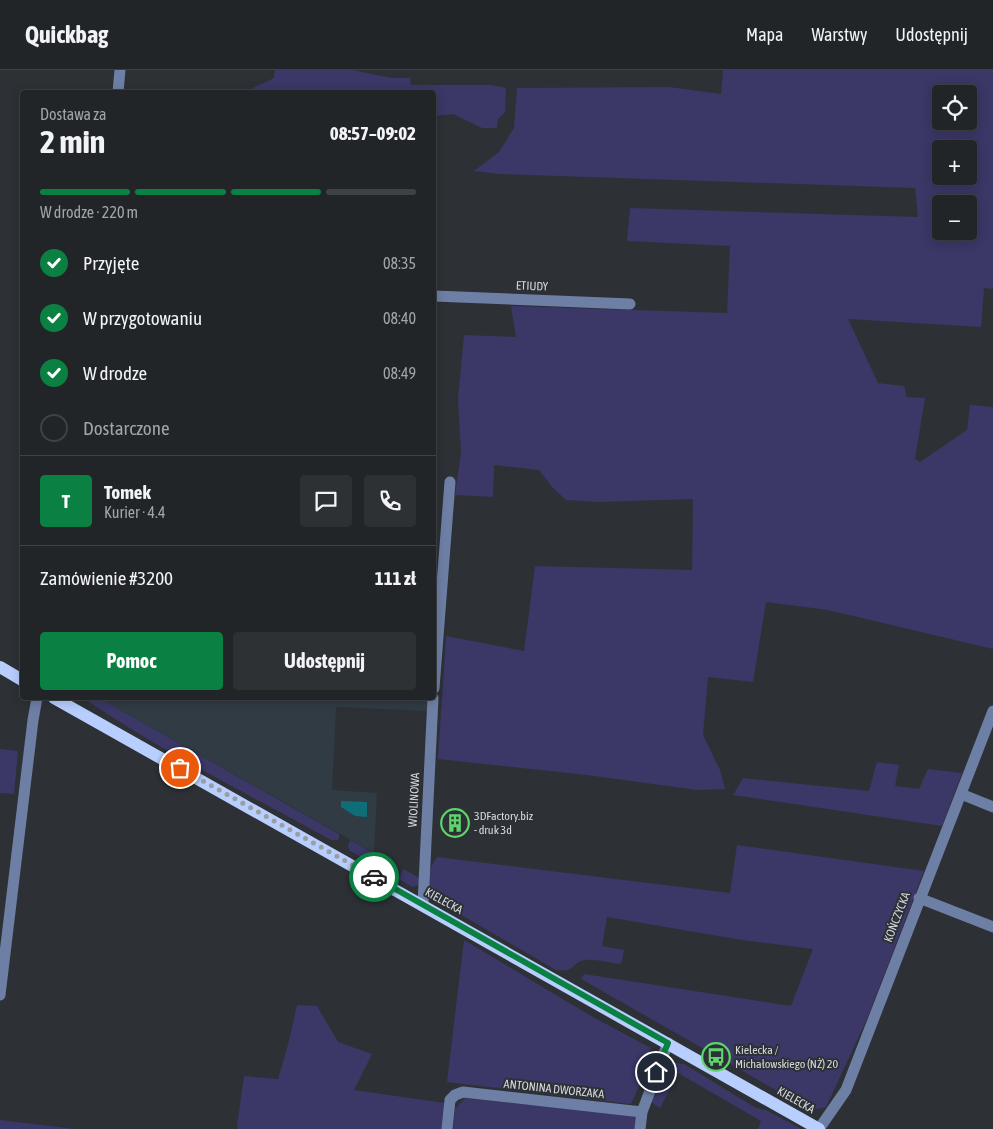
<!DOCTYPE html>
<html lang="pl">
<head>
<meta charset="utf-8">
<style>
	:root { --surface:#222528; --page:#2e3134; --text:#f1f3f6; --muted:#a2a5a8; --line:#3f4245; --accent:#0b8043 }
	body { margin:0; font-family:"Asap Condensed",sans-serif; background:var(--page); color:var(--text); height:100vh; display:flex; flex-direction:column; font-size:19px; white-space:nowrap }
	* { box-sizing:border-box; margin:0 }
	p { font-size:16px; color:var(--muted) }
	.icon { flex:none; width:28px; height:28px; fill:none; stroke:currentColor; stroke-width:2; stroke-linecap:round; stroke-linejoin:round }
	.map { position:relative; flex:1; overflow:hidden }
	.sheet { position:absolute; left:20px; top:20px; width:416px; height:610px; display:flex; flex-direction:column; background:var(--surface); border-radius:5px; box-shadow:0 2px 12px #0003,0 0 0 1px var(--line) }
	.sheet>* { flex:none }
	.fabs { position:absolute; left:932px; top:15px; display:grid; gap:10px }
	.fabs a { display:grid; place-items:center; width:45px; height:45px; border-radius:5px; background:var(--surface); box-shadow:0 2px 12px #0003,0 0 0 1px var(--line); font-size:25px }
	.pin { position:absolute; display:grid; place-items:center; width:42px; height:42px; color:#fff; margin:-21px; border:2px solid #fff; border-radius:50%; box-shadow:0 1px 5px #0007 }
	.courier { position:absolute; display:grid; place-items:center; width:50px; height:50px; margin:-25px; border:4px solid #0b8043; border-radius:50%; background:#fff; color:#222; box-shadow:0 1px 6px #0007 }
	.head em { font-style:normal; font-weight:700 }
	.head div { display:flex; flex-direction:column-reverse }
	.head { display:flex; align-items:center; justify-content:space-between; height:85px; padding:0 20px }
	h1 { font-size:32px; font-weight:700; line-height:38px }
	.bar { display:grid; grid-template-columns:repeat(4,1fr); gap:8px 5px; align-content:center; height:60px; padding:0 20px }
	.bar i { height:6px; border-radius:4px; background:var(--line) }
	.bar .active { background:var(--accent) }
	.bar p { grid-column:span 4 }
	.line { display:flex; align-items:center; gap:12px; padding:0 20px; border-top:1px solid var(--line) }
	.line div { flex:1 }
	.round { display:grid; place-items:center; flex:none; width:52px; height:52px; border-radius:5px; background:var(--page) }
	ol { padding:0 20px; list-style:none }
	li { display:flex; align-items:center; gap:15px; height:55px }
	li p { margin-inline-start:auto }
	li .icon { padding:5px; border-radius:50%; background:var(--accent); color:#fff; stroke-width:4 }
	li:last-child { color:var(--muted) }
	li i { width:28px; height:28px; border:2px solid var(--line); border-radius:50% }
	.action { display:flex; gap:10px; margin-top:auto; padding:10px 20px }
	.action a { flex:1; height:58px; border-radius:5px; background:var(--accent); color:#fff; font-size:20px; font-weight:700; line-height:58px; text-align:center }
	.action a+a { background:var(--page); color:var(--text) }
	header { display:flex; align-items:center; gap:30px; box-sizing:border-box; height:70px; padding:0 25px; background:var(--surface); border-bottom:1px solid var(--line) }
	header strong { font-size:24px }
	nav { display:flex; gap:28px; margin-inline-start:auto; font-size:18px }
	.map>svg:first-child { display:block }
</style>
</head>
<body>
<header>
<strong>Quickbag</strong>
<nav><a>Mapa</a><a>Warstwy</a><a>Udostępnij</a></nav>
</header>
<div class="map">
<svg width="993" height="1059" viewBox="0 0 993 1059">
	<rect width="100%" height="100%" fill="#2d3136"/>
	<path fill="#313b44" d="M99 628H429L428 641 336 637 332 720 377 723 374 783Z"/>
	<path fill="#3b3766" fill-rule="evenodd" d="M275 0H353L391 8H410L411 15H491L506 18 505 42 498 49 497 58H482L453 44 434 46V22H253V18L274 8Z
		M723 0H993V219L984 218 981 257 848 249 878 313 904 316 907 327 925 328 915 389 920 392 967 360 970 335 993 337V579L828 540 766 532 753 612 708 607 703 665 720 700 725 719 697 720 587 705 438 689 446 566 524 581 535 496 692 500 693 429 599 432 566 430 553 418 539 400 494 395 493 427 455 425 461 383 458 329 464 265 516 267 511 236 727 243 730 176 627 171 630 138 918 147 915 118 499 104 474 101 499 82 514 58 517 18 669 17 721 24ZM941 24H969V51H941ZM941 79H969V106H941ZM941 134H969V161H941Z
		M86 628H99L339 764V768L338 770H331C250 725 166 684 89 632L90 630Z
		M0 679 18 681 14 724 0 723Z
		M877 692 899 695 895 716 919 719 928 699 962 703 942 756 733 725 743 708 869 721Z
		M350 770 395 795 390 803 350 781 348 776Z
		M737 775 924 801 867 949 826 1037 813 1040 795 1031 581 909 584 904 791 936 813 879 742 870 607 847 602 876 624 880 621 894C610 893 596 889 585 890 571 892 576 903 556 900L434 829C426 812 427 802 437 787L730 823Z
		M403 799 420 808 418 815 412 817 399 809Z
		M464 870 591 946 651 978 644 1006 631 1034 447 1012Z
		M297 935 317 936 338 972 372 984 354 1020 445 1033 442 1059H238L237 1056 244 1006 278 1009 289 971Z
		M676 993 684 994 756 1038 766 1040 801 1059H758L761 1051 678 1003 660 1038 651 1032 663 999 670 994Z
		M465 1028 639 1046 637 1059H453L455 1039Z
		M0 1050 75 1059H0Z"/>
	<path fill="#0f6d77" d="M341 731 367 732V747L355 746 341 737Z"/>
	<g fill="none" stroke-linecap="round" stroke-linejoin="round">
		<path stroke="#6e7fa6" stroke-width="11" d="M118 22 120 0
			M434 226 630 234
			M434 618 450 412
			M961 724 993 737
			M919 828 993 857
			M423 834 433 628
			M0 925 33 650 37 628
			M447 1059 450 1030 455 1025 463 1022 642 1042
			M640 1059 642 1042 668 973
			M819 1059 846 1020 993 641"/>
		<path stroke="#b8cefe" stroke-width="12" d="M0 597 22 610
			M54 628 819 1059"/>
	</g>
	<g fill="none" stroke-linecap="round" stroke-linejoin="round">
		<path stroke="#9a9ea2" stroke-width="5" stroke-dasharray="0 9" d="M180 698 374 807"/>
		<path stroke="#0b8043" stroke-width="6" d="M374 807 668 973 656 1002"/>
	</g>
	<defs>
		<symbol id="building-ring" viewBox="-11 -11 22 22"><circle r="9.5" fill="#2d3136" stroke="#5dd56c" stroke-width="1.5"/><path d="M-4-6H4V6H1V3H-1V6H-4ZM-2.5-4.3h1.7v1.8h-1.7ZM.8-4.3h1.7v1.8H.8ZM-2.5-1h1.7V.8h-1.7ZM.8-1h1.7V.8H.8Z" fill="#5dd56c"/></symbol>
		<symbol id="bus-ring" viewBox="-11 -11 22 22"><circle r="9.5" fill="#2d3136" stroke="#5dd56c" stroke-width="1.5"/><path d="M-5-6H5V4H4V6H2V4H-2V6H-4V4H-5ZM-3.5-4V0h7V-4ZM-3.5 1.2v1.5H-2V1.2ZM2 1.2v1.5H3.5V1.2Z" fill="#5dd56c"/></symbol>
	</defs>
	<g fill-rule="evenodd">
		<use href="#building-ring" x="439" y="737" width="32" height="32"/>
		<use href="#bus-ring" x="700" y="971" width="32" height="32"/>
	</g>
	<g text-anchor="middle" dominant-baseline="central" stroke-width="4" stroke-linejoin="round" paint-order="stroke">
		<g font-size="12" fill="#d5d9dc" stroke="#2d3136">
			<text transform="translate(532 216) rotate(2)">ETIUDY</text>
			<text transform="translate(414 730) rotate(-87)">WIOLINOWA</text>
			<text transform="translate(444 831) rotate(29)">KIELECKA</text>
			<text transform="translate(897 847) rotate(-69)">KOŃCZYCKA</text>
			<text transform="translate(554 1019) rotate(6)">ANTONINA DWORZAKA</text>
			<text transform="translate(796 1030) rotate(30)">KIELECKA</text>
		</g>
		<g font-size="12" fill="#d5d9dc" stroke="#2d3136" text-anchor="start">
			<text x="474" y="746">3DFactory.biz<tspan x="474" dy="14">- druk 3d</tspan></text>
			<text x="735" y="980">Kielecka /<tspan x="735" dy="14">Michałowskiego (NŻ) 20</tspan></text>
		</g>
	</g>
</svg>
<div class="fabs">
<a><svg class="icon" aria-label="locate" viewBox="0 0 24 24"><circle cx="12" cy="12" r="6"/><path d="M12 2v4M12 18v4M2 12h4M18 12h4"/></svg></a>
<a>+</a>
<a>−</a>
</div>
<div class="pin" style="left:180px;top:698px;background:#ea580c"><svg class="icon" aria-label="bag" viewBox="0 0 24 24"><path d="M5 8h14l-1 12H6zM9 8a3 3 0 0 1 6 0"/></svg></div>
<div class="pin" style="left:656px;top:1002px;background:#1f2937"><svg class="icon" aria-label="home" viewBox="0 0 24 24"><path d="M3 11l9-7 9 7M6 9v11h12V9"/></svg></div>
<div class="courier" style="left:374px;top:807px"><svg class="icon" aria-label="car" viewBox="0 0 24 24"><path d="M5 17H2v-5l4-1 3-4h7l3 4 3 1v5h-3M9 17h6M6 11h13"/><circle cx="7" cy="17" r="2"/><circle cx="17" cy="17" r="2"/></svg></div>
<section class="sheet">
<div class="head"><div><h1>2 min</h1><p>Dostawa za</p></div><em>08:57–09:02</em></div>
<div class="bar"><i class="active"></i><i class="active"></i><i class="active"></i><i></i><p>W drodze · 220 m</p></div>
<ol>
<li><svg class="icon" aria-label="check" viewBox="0 0 24 24"><path d="M5 12l5 5 9-10"/></svg>Przyjęte<p>08:35</p></li>
<li><svg class="icon" aria-label="check" viewBox="0 0 24 24"><path d="M5 12l5 5 9-10"/></svg>W przygotowaniu<p>08:40</p></li>
<li><svg class="icon" aria-label="check" viewBox="0 0 24 24"><path d="M5 12l5 5 9-10"/></svg>W drodze<p>08:49</p></li>
<li><i></i>Dostarczone</li>
</ol>
<div class="line" style="height:90px"><b class="round" style="background:var(--accent);color:#fff">T</b><div><b>Tomek</b><p>Kurier · 4.4</p></div><a class="round"><svg class="icon" aria-label="chat" viewBox="0 0 24 24"><path d="M4 5h16v11H9l-5 4z"/></svg></a><a class="round"><svg class="icon" aria-label="phone" viewBox="0 0 24 24"><path d="M5 4h4l2 5-3 2q2 4 5 5l2-3 5 2v4C11 20 4 13 5 4z"/></svg></a></div>
<div class="line" style="height:65px"><div>Zamówienie #3200</div><b>111 zł</b></div>
<div class="action"><a>Pomoc</a><a>Udostępnij</a></div>
</section>
</div>
</body>
</html>
